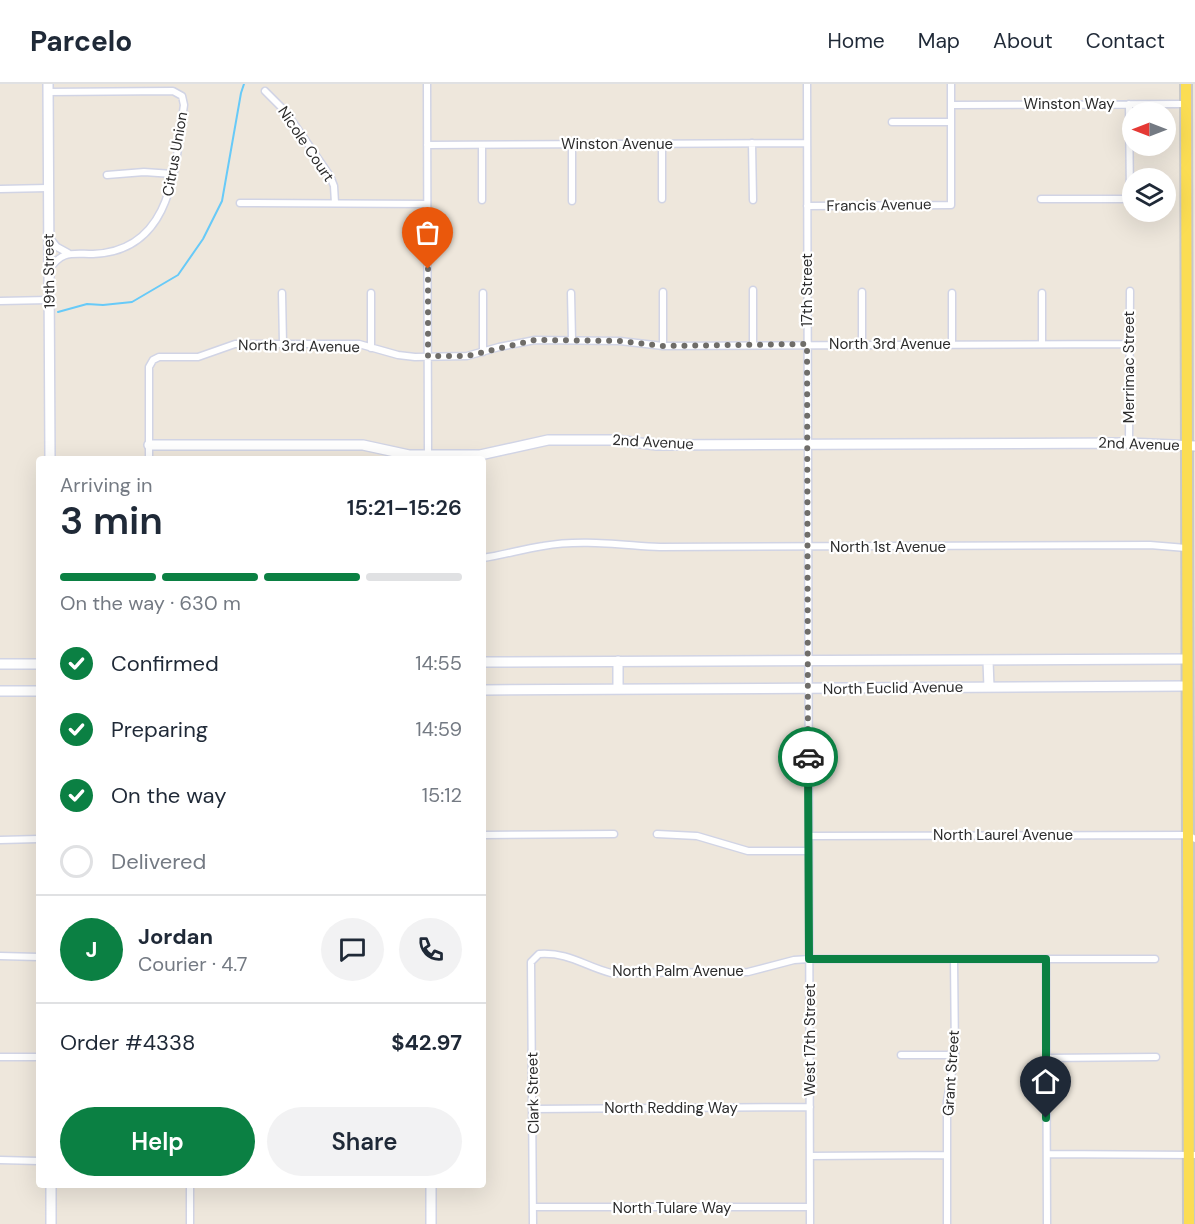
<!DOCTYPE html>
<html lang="en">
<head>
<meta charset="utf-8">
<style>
	:root { --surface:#fff; --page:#f2f2f3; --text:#1f2937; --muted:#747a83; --line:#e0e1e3; --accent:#0b8043 }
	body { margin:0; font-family:"DM Sans",sans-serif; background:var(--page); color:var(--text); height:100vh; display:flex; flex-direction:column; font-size:22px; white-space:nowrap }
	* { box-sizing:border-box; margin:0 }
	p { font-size:20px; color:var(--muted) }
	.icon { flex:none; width:33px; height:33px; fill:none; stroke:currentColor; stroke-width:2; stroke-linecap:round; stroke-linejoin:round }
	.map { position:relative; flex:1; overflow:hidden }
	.details { position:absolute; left:36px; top:372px; width:450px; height:732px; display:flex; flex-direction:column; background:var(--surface); border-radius:6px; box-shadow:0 6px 24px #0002 }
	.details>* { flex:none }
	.needle { width:39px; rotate:270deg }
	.controls { position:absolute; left:1122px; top:18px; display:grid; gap:12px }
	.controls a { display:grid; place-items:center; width:54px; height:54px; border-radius:50%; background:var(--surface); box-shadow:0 6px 24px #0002; font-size:30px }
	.pin { position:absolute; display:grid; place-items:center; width:51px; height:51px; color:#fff; margin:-62px -26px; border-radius:50% 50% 50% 0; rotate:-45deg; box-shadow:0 0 6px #0007 }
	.pin .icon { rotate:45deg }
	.courier { position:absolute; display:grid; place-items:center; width:60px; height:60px; margin:-30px; border:4px solid #0b8043; border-radius:50%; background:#fff; color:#222; box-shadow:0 2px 8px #0007 }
	.headline em { font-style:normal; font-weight:600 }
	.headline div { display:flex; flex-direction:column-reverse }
	.headline { display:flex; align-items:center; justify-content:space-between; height:102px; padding:0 24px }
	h1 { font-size:39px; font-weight:600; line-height:45px }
	.bar { display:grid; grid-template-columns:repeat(4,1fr); gap:9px 6px; align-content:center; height:72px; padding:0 24px }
	.bar i { height:8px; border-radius:4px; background:var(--line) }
	.bar .on { background:var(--accent) }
	.bar p { grid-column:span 4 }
	.line { display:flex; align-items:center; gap:15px; padding:0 24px; border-top:2px solid var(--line) }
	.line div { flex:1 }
	.round { display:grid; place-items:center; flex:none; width:63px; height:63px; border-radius:32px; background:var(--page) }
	ol { padding:0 24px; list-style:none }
	li { display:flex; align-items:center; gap:18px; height:66px }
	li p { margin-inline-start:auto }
	li .icon { padding:6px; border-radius:50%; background:var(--accent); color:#fff; stroke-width:4 }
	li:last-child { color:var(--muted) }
	li i { width:33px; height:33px; border:3px solid var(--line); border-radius:50% }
	.cta { display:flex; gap:12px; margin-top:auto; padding:12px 24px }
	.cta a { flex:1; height:69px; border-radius:36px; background:var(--accent); color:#fff; font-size:24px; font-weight:600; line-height:69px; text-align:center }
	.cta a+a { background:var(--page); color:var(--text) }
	header { display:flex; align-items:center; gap:36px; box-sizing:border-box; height:84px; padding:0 30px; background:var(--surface); border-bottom:2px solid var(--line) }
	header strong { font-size:28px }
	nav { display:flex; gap:33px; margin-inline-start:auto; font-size:21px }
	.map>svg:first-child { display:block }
</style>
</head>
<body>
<header>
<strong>Parcelo</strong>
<nav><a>Home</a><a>Map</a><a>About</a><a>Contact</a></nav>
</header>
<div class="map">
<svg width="1195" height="1140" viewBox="0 0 1195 1140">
	<rect width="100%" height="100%" fill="#eee7dc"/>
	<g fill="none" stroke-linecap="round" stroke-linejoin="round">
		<path stroke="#67caf8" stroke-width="2" d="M58 228 87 220 103 221 132 218 178 191 203 155 222 117 241 9 244 0"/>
		<defs>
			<path id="street" d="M427 0 428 374
				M807 0 810 1140
				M265 7 286 28 330 92 334 102 335 119
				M48 8 173 7 182 12 184 21C175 81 174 167 93 170 72 170 62 166 49 186
				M951 21 1186 20
				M892 38H951
				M752 59 753 116
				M572 60V117
				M662 60V115
				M427 61 807 59
				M482 61V116
				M107 91 144 88 173 90
				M0 105 48 104
				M1041 115H1130L1129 20
				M240 119 427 120
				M807 122 951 121V0
				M49 153 57 163 68 169
				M663 208V262
				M282 209 283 260
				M571 209 572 256
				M952 209V260
				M1042 209V260
				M0 217 49 216
				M862 260V208
				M753 261V206
				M371 264V209
				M483 268V209
				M1129 359 1130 207
				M149 375V283L153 276 159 273H198L235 260H359L398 271 415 273 467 272 499 263 535 256 620 257 663 262 1129 260
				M483 474C503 471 523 465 543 462 581 455 621 461 660 463L1150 461 1186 464
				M657 750 697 752 748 767H809
				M483 751 614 750
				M809 752 1188 751 1195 755
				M0 756 39 755
				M0 872 39 873
				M1046 875 1047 1140
				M901 971H955
				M0 973H39
				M1046 974 1156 973
				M533 1025 810 1023
				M1047 1070 1195 1071
				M810 1072 947 1071
				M0 1076 39 1077
				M190 1101V1140
				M533 1123H810
				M533 1140 531 878 539 870C569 868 584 882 611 889L748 888 794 876 809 875H1155
				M947 1140V1017L955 971 954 875"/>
			<path id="secondary" d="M48 0 50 375
				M149 361H363L409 371H480L548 356H615L657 361 1129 359 1195 362
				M618 577V605
				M988 577 989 603
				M483 578 1187 575
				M0 580H39
				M483 606 1186 602
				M0 607H39
				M51 1101V1140
				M431 1101V1140"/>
			<path id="primary" d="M1186 0 1189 1140"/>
		</defs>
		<use href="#street" stroke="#d1d4e5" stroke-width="9"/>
		<use href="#secondary" stroke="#d1d4e5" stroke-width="12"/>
		<use href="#primary" stroke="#c8c8c8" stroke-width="14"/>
		<use href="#street" stroke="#fff" stroke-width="6"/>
		<use href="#secondary" stroke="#fff" stroke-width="9"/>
		<use href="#primary" stroke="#fbdd53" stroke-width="10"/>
	</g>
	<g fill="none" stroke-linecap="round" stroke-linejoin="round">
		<path stroke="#6f6d69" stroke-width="6" stroke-dasharray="0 10.8" d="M428 185V272H467L535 256 620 257 663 262 807 260 808 673"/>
		<path stroke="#0b8043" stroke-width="8" d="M808 673 809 875H1046V1034"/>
	</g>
	<g text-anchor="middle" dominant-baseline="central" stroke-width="4.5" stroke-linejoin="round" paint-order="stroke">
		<g font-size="15" fill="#2b2b2b" stroke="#fff">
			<text x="1069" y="20">Winston Way</text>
			<text transform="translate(306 60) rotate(56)">Nicole Court</text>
			<text x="617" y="60">Winston Avenue</text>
			<text transform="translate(175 70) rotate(-80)">Citrus Union</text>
			<text transform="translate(879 121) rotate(-1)">Francis Avenue</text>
			<text transform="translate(49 187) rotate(-91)">19th Street</text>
			<text transform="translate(807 206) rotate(-90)">17th Street</text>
			<text x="890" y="260">North 3rd Avenue</text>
			<text transform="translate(299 262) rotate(1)">North 3rd Avenue</text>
			<text transform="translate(1129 283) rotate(-90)">Merrimac Street</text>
			<text transform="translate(653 358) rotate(3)">2nd Avenue</text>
			<text transform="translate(1139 360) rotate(2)">2nd Avenue</text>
			<text x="888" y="463">North 1st Avenue</text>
			<text transform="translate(893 604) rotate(-1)">North Euclid Avenue</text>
			<text x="1003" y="751">North Laurel Avenue</text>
			<text x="678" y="887">North Palm Avenue</text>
			<text transform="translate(810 956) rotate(-90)">West 17th Street</text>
			<text transform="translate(951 989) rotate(-86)">Grant Street</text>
			<text transform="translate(533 1009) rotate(-91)">Clark Street</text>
			<text x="671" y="1024">North Redding Way</text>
			<text x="672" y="1124">North Tulare Way</text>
		</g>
	</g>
</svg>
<div class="controls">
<a><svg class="needle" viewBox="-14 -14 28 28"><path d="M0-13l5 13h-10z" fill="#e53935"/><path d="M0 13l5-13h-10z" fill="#747a83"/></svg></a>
<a><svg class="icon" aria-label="layers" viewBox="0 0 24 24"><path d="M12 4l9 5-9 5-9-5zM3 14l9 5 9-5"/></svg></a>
</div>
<div class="pin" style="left:428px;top:185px;background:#ea580c"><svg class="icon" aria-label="bag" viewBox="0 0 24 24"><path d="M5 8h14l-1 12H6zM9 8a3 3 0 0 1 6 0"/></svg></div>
<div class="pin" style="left:1046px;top:1034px;background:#1f2937"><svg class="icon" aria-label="home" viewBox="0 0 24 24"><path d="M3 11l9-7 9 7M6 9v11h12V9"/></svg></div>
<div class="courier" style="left:808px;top:673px"><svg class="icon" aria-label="car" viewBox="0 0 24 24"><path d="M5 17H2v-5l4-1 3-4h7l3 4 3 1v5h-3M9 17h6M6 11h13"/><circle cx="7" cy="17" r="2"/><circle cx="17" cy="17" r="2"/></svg></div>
<section class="details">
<div class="headline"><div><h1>3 min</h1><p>Arriving in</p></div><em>15:21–15:26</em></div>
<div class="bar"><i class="on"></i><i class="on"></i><i class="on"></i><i></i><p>On the way · 630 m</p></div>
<ol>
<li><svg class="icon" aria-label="check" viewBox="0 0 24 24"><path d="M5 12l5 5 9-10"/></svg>Confirmed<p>14:55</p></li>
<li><svg class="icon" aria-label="check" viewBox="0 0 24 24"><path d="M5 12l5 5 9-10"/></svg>Preparing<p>14:59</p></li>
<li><svg class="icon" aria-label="check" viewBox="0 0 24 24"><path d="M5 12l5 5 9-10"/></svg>On the way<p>15:12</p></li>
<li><i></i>Delivered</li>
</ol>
<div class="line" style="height:108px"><b class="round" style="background:var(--accent);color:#fff">J</b><div><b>Jordan</b><p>Courier · 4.7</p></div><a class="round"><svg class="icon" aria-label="chat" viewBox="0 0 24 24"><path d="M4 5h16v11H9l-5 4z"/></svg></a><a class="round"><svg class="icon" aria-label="phone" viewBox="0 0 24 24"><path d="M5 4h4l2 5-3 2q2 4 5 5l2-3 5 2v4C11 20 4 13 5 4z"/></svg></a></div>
<div class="line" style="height:78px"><div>Order #4338</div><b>$42.97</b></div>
<div class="cta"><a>Help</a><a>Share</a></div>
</section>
</div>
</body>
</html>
